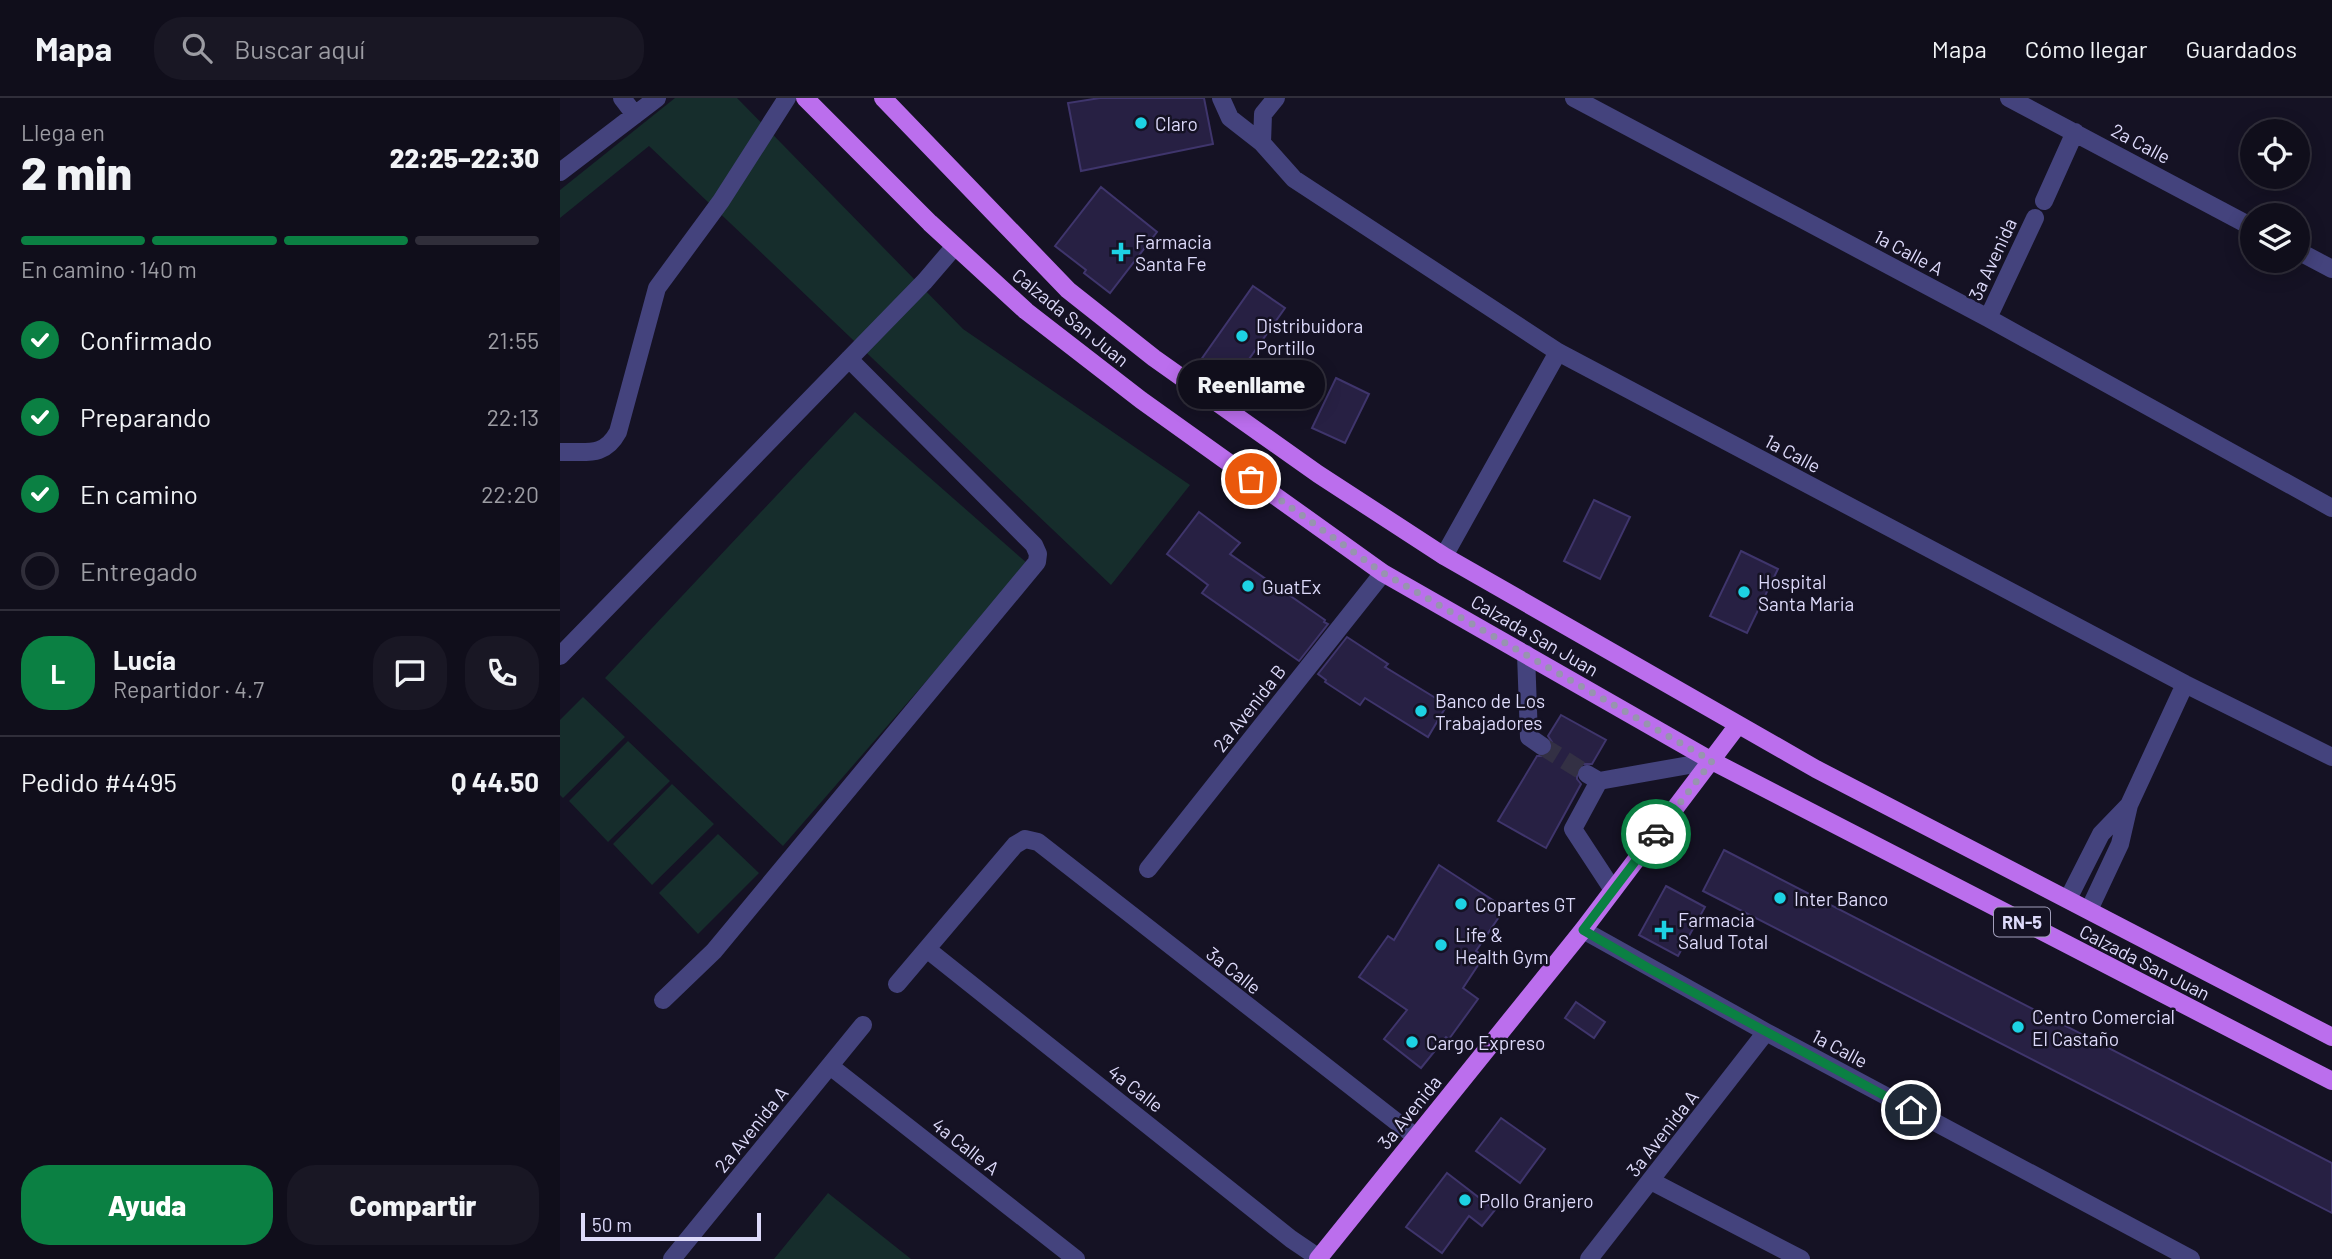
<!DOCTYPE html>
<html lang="es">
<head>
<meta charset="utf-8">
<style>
	:root { --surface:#100e1b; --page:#191724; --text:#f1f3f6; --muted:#9c9ca3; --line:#302e3a; --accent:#0b8043 }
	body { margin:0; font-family:Barlow,sans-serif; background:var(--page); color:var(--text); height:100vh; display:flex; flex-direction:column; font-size:26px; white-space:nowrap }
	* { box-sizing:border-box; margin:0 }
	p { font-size:23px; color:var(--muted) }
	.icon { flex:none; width:38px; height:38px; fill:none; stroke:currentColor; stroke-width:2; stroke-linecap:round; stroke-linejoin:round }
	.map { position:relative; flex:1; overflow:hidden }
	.sheet { display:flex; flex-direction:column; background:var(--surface); width:560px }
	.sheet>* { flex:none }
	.controls { position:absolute; left:1680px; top:21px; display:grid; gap:14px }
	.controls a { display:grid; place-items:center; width:70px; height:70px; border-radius:50%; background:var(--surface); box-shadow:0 4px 18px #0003,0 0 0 2px var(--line); font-size:35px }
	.scale { position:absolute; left:21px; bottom:18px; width:180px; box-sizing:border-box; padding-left:7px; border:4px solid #dddafa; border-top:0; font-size:19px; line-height:24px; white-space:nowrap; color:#dddafa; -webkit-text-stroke:5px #151224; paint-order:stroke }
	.pin { position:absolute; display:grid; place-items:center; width:60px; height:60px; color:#fff; margin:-30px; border:4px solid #fff; border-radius:50%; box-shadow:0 2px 7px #0007 }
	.courier { position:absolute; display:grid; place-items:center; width:70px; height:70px; margin:-35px; border:5px solid #0b8043; border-radius:50%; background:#fff; color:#222; box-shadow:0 2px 9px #0007 }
	.bubble { position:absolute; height:49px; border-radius:24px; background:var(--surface); box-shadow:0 4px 18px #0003,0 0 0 2px var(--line); font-size:23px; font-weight:800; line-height:49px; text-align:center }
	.overview em { font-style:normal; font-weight:800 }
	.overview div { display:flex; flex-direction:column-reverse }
	.overview { display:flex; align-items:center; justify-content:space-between; height:119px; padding:0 21px }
	h1 { font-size:46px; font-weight:800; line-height:52px }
	.bar { display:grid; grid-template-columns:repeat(4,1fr); gap:10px 7px; align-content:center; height:84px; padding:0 21px }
	.bar i { height:9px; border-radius:5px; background:var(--line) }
	.bar .current { background:var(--accent) }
	.bar p { grid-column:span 4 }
	.line { display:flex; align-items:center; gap:18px; padding:0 21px; border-top:2px solid var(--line) }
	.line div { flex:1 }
	.round { display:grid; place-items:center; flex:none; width:74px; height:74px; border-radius:28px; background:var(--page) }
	ol { padding:0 21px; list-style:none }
	li { display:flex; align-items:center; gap:21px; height:77px }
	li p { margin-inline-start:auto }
	li .icon { padding:7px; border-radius:50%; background:var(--accent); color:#fff; stroke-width:4 }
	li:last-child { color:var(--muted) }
	li i { width:38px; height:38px; border:4px solid var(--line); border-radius:50% }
	.button { display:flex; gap:14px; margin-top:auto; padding:14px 21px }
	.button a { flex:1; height:80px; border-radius:28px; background:var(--accent); color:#fff; font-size:28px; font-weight:800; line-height:80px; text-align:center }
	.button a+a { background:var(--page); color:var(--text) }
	header { display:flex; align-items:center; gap:42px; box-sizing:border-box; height:98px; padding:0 35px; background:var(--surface); border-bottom:2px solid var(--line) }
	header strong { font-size:33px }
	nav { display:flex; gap:38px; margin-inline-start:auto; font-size:24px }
	.search { width:490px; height:63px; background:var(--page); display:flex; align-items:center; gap:18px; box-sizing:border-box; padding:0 24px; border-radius:28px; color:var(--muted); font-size:26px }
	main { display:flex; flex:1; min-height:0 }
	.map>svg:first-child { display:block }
</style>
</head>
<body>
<header>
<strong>Mapa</strong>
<div class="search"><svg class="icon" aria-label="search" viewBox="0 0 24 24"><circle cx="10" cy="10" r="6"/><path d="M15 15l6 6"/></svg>Buscar aquí</div>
<nav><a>Mapa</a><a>Cómo llegar</a><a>Guardados</a></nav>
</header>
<main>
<section class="sheet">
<div class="overview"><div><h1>2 min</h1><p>Llega en</p></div><em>22:25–22:30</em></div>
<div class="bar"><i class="current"></i><i class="current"></i><i class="current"></i><i></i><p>En camino · 140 m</p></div>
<ol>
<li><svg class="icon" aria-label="check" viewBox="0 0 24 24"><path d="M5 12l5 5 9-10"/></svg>Confirmado<p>21:55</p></li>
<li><svg class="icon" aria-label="check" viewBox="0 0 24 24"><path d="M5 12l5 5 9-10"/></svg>Preparando<p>22:13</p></li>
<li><svg class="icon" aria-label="check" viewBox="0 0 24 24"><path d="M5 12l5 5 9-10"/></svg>En camino<p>22:20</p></li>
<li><i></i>Entregado</li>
</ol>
<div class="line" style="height:126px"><b class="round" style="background:var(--accent);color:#fff">L</b><div><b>Lucía</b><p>Repartidor · 4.7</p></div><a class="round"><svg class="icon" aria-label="chat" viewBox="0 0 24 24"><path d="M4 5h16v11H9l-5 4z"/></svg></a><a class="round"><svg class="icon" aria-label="phone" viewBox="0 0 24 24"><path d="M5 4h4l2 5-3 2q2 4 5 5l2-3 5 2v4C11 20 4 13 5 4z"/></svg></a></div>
<div class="line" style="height:91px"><div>Pedido #4495</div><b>Q 44.50</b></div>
<div class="button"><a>Ayuda</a><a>Compartir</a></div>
</section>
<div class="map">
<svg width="1772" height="1161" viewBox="0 0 1772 1161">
	<rect width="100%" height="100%" fill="#151224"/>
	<path fill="#162d2c" d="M115 0H177L403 231 630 387 551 487 89 48 0 120V92Z
		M295 314 468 466 223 748 45 580Z
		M23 599 65 639 3 700 0 697V622Z
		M68 643 110 683 48 744 9 703Z
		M112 686 154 726 92 787 53 746Z
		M158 736 199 775 138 836 99 795Z
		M268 1095 351 1161H214Z"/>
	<path fill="#272043" stroke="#3f356c" stroke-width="2" d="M540 0H644L653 46 521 73 508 5Z
		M541 89 597 134 550 195 524 175 526 172 495 148Z
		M693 188 725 210 670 288 638 266Z
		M776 280 809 296 785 345 752 330Z
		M1034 402 1070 419 1040 481 1004 463Z
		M639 414 680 445 670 456 765 522 764 524 768 526 739 563 642 495 648 487 607 456Z
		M1181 453 1218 471 1187 535 1150 518Z
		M787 539 828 566 825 569 887 607 868 639 805 600 800 607 765 584 766 582 758 576Z
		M1001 617 1046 642 1032 666H1022L1017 671V681L1021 686 986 750 938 723 977 658H986L992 654V644L988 638Z
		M1164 752 1772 1065V1115L1143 793Z
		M879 767 945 810 916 853 924 858 903 890 918 901 889 941 886 939 861 970 824 941 847 912 799 879 828 838 834 842Z
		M1106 788 1145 809 1118 858 1079 837Z
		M1016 904 1045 924 1034 940 1005 920Z
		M941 1020 985 1051 960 1085 916 1053Z
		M887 1075 935 1112 922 1128 909 1118 882 1155 846 1129Z"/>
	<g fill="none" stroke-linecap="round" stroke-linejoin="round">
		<path stroke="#333044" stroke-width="18" stroke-dasharray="18 9" stroke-linecap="butt" d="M982 648 1027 676"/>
		<path stroke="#44437d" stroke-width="18" d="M62 0 75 17
			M661 0 670 20 702 45 734 81 998 254 1625 586 1772 659
			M1014 0 1428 220 1772 410
			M1449 0 1692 129
			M702 45 703 16 716 0
			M0 74 97 0
			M1484 103 1515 34
			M1738 153 1772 171
			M1428 220 1475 120
			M0 354C26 353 44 360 58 334L97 190 161 103 227 0
			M884 458 998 254
			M966 556 969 639 982 648
			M0 558 365 183 395 148
			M1027 676 1039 683 1152 663
			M1039 683 1013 731 1053 792
			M588 771 823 475
			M1508 801 1541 736 1569 707
			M1529 812 1560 746 1569 707 1625 586
			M1023 832 1206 934 1631 1161
			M368 852 731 1141 759 1160
			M337 886 455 747 465 741 478 744 856 1039
			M103 902 154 853 477 464 478 456 474 447 289 261
			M270 968 516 1161
			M1091 1083 1241 1161
			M112 1161 303 927
			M1029 1161 1206 934"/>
		<path stroke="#bb6eed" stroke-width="18" d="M245 0 370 125 466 213 581 302 823 475 1152 663 1772 983
			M323 0 508 192 594 260 758 376 884 458 1256 671 1772 939
			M758 1161 1023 832 1178 627"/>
	</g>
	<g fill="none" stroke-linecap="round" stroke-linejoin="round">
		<path stroke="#9794af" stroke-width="7" stroke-dasharray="0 12.6" d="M691 381 823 475 1152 663 1096 736"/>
		<path stroke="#0b8043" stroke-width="9" d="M1096 736 1023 832 1090 871 1351 1012"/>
	</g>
	<g fill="#1dd2e3" stroke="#151224" stroke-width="2.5">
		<circle cx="581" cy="25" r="7"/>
		<path d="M557.5 143.5h7v7h7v7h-7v7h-7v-7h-7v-7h7z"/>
		<circle cx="682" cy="238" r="7"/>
		<circle cx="688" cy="488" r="7"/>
		<circle cx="1184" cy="494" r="7"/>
		<circle cx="861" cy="613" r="7"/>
		<circle cx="1220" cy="800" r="7"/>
		<circle cx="901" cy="806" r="7"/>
		<path d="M1100.5 821.5h7v7h7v7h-7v7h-7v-7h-7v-7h7z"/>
		<circle cx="881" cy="847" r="7"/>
		<circle cx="1458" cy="929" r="7"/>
		<circle cx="852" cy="944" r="7"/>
		<circle cx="905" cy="1102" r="7"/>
	</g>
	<g text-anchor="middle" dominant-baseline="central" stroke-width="5" stroke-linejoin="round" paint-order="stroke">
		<rect fill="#151224" stroke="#a19eba" stroke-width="2" x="1434" y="809.5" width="56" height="29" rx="5"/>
		<g font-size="18" font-weight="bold" fill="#dddafa">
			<text x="1462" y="824">RN-5</text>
		</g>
		<g font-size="19" fill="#dddafa" stroke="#151224" text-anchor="start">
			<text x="595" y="25">Claro</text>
			<text x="575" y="143">Farmacia<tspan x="575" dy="22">Santa Fe</tspan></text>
			<text x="696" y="227">Distribuidora<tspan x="696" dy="22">Portillo</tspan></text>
			<text x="1198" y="483">Hospital<tspan x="1198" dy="22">Santa Maria</tspan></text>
			<text x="702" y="488">GuatEx</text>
			<text x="875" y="602">Banco de Los<tspan x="875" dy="22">Trabajadores</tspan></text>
			<text x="1234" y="800">Inter Banco</text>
			<text x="915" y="806">Copartes GT</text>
			<text x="1118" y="821">Farmacia<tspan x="1118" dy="22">Salud Total</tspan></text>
			<text x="895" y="836">Life &amp;<tspan x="895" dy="22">Health Gym</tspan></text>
			<text x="1472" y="918">Centro Comercial<tspan x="1472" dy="22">El Castaño</tspan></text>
			<text x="866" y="944">Cargo Expreso</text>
			<text x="919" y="1102">Pollo Granjero</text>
		</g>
		<g font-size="19" fill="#dddafa" stroke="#151224">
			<text transform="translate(1581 45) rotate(28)">2a Calle</text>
			<text transform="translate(1349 154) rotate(28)">1a Calle A</text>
			<text transform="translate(1432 161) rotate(-65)">3a Avenida</text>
			<text transform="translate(511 219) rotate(39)">Calzada San Juan</text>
			<text transform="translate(1233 355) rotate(28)">1a Calle</text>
			<text transform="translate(975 537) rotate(30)">Calzada San Juan</text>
			<text transform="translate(689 610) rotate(-52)">2a Avenida B</text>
			<text transform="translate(1585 864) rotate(27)">Calzada San Juan</text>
			<text transform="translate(674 872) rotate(38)">3a Calle</text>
			<text transform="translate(1280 950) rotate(28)">1a Calle</text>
			<text transform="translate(576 990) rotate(38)">4a Calle</text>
			<text transform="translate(849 1014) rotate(-51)">3a Avenida</text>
			<text transform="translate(191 1031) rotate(-51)">2a Avenida A</text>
			<text transform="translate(1102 1035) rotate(-52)">3a Avenida A</text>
			<text transform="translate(406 1048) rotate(38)">4a Calle A</text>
		</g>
	</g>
</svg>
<div class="controls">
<a><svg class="icon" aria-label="locate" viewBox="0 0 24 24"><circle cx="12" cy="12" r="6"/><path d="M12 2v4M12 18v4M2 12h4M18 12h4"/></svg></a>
<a><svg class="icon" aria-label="layers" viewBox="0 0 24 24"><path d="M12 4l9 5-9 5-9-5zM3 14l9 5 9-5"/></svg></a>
</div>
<div class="scale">50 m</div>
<div class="pin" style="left:691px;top:381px;background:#ea580c"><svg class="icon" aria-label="bag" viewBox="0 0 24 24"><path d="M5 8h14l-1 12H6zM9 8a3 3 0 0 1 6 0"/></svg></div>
<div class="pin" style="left:1351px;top:1012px;background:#1f2937"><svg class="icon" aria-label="home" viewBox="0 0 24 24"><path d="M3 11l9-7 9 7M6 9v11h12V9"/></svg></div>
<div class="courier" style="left:1096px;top:736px"><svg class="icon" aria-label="car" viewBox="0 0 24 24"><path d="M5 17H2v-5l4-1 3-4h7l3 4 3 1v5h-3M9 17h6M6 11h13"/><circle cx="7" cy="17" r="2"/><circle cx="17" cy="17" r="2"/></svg></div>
<div class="bubble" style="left:618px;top:262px;width:147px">Reenllame</div>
</div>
</main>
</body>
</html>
